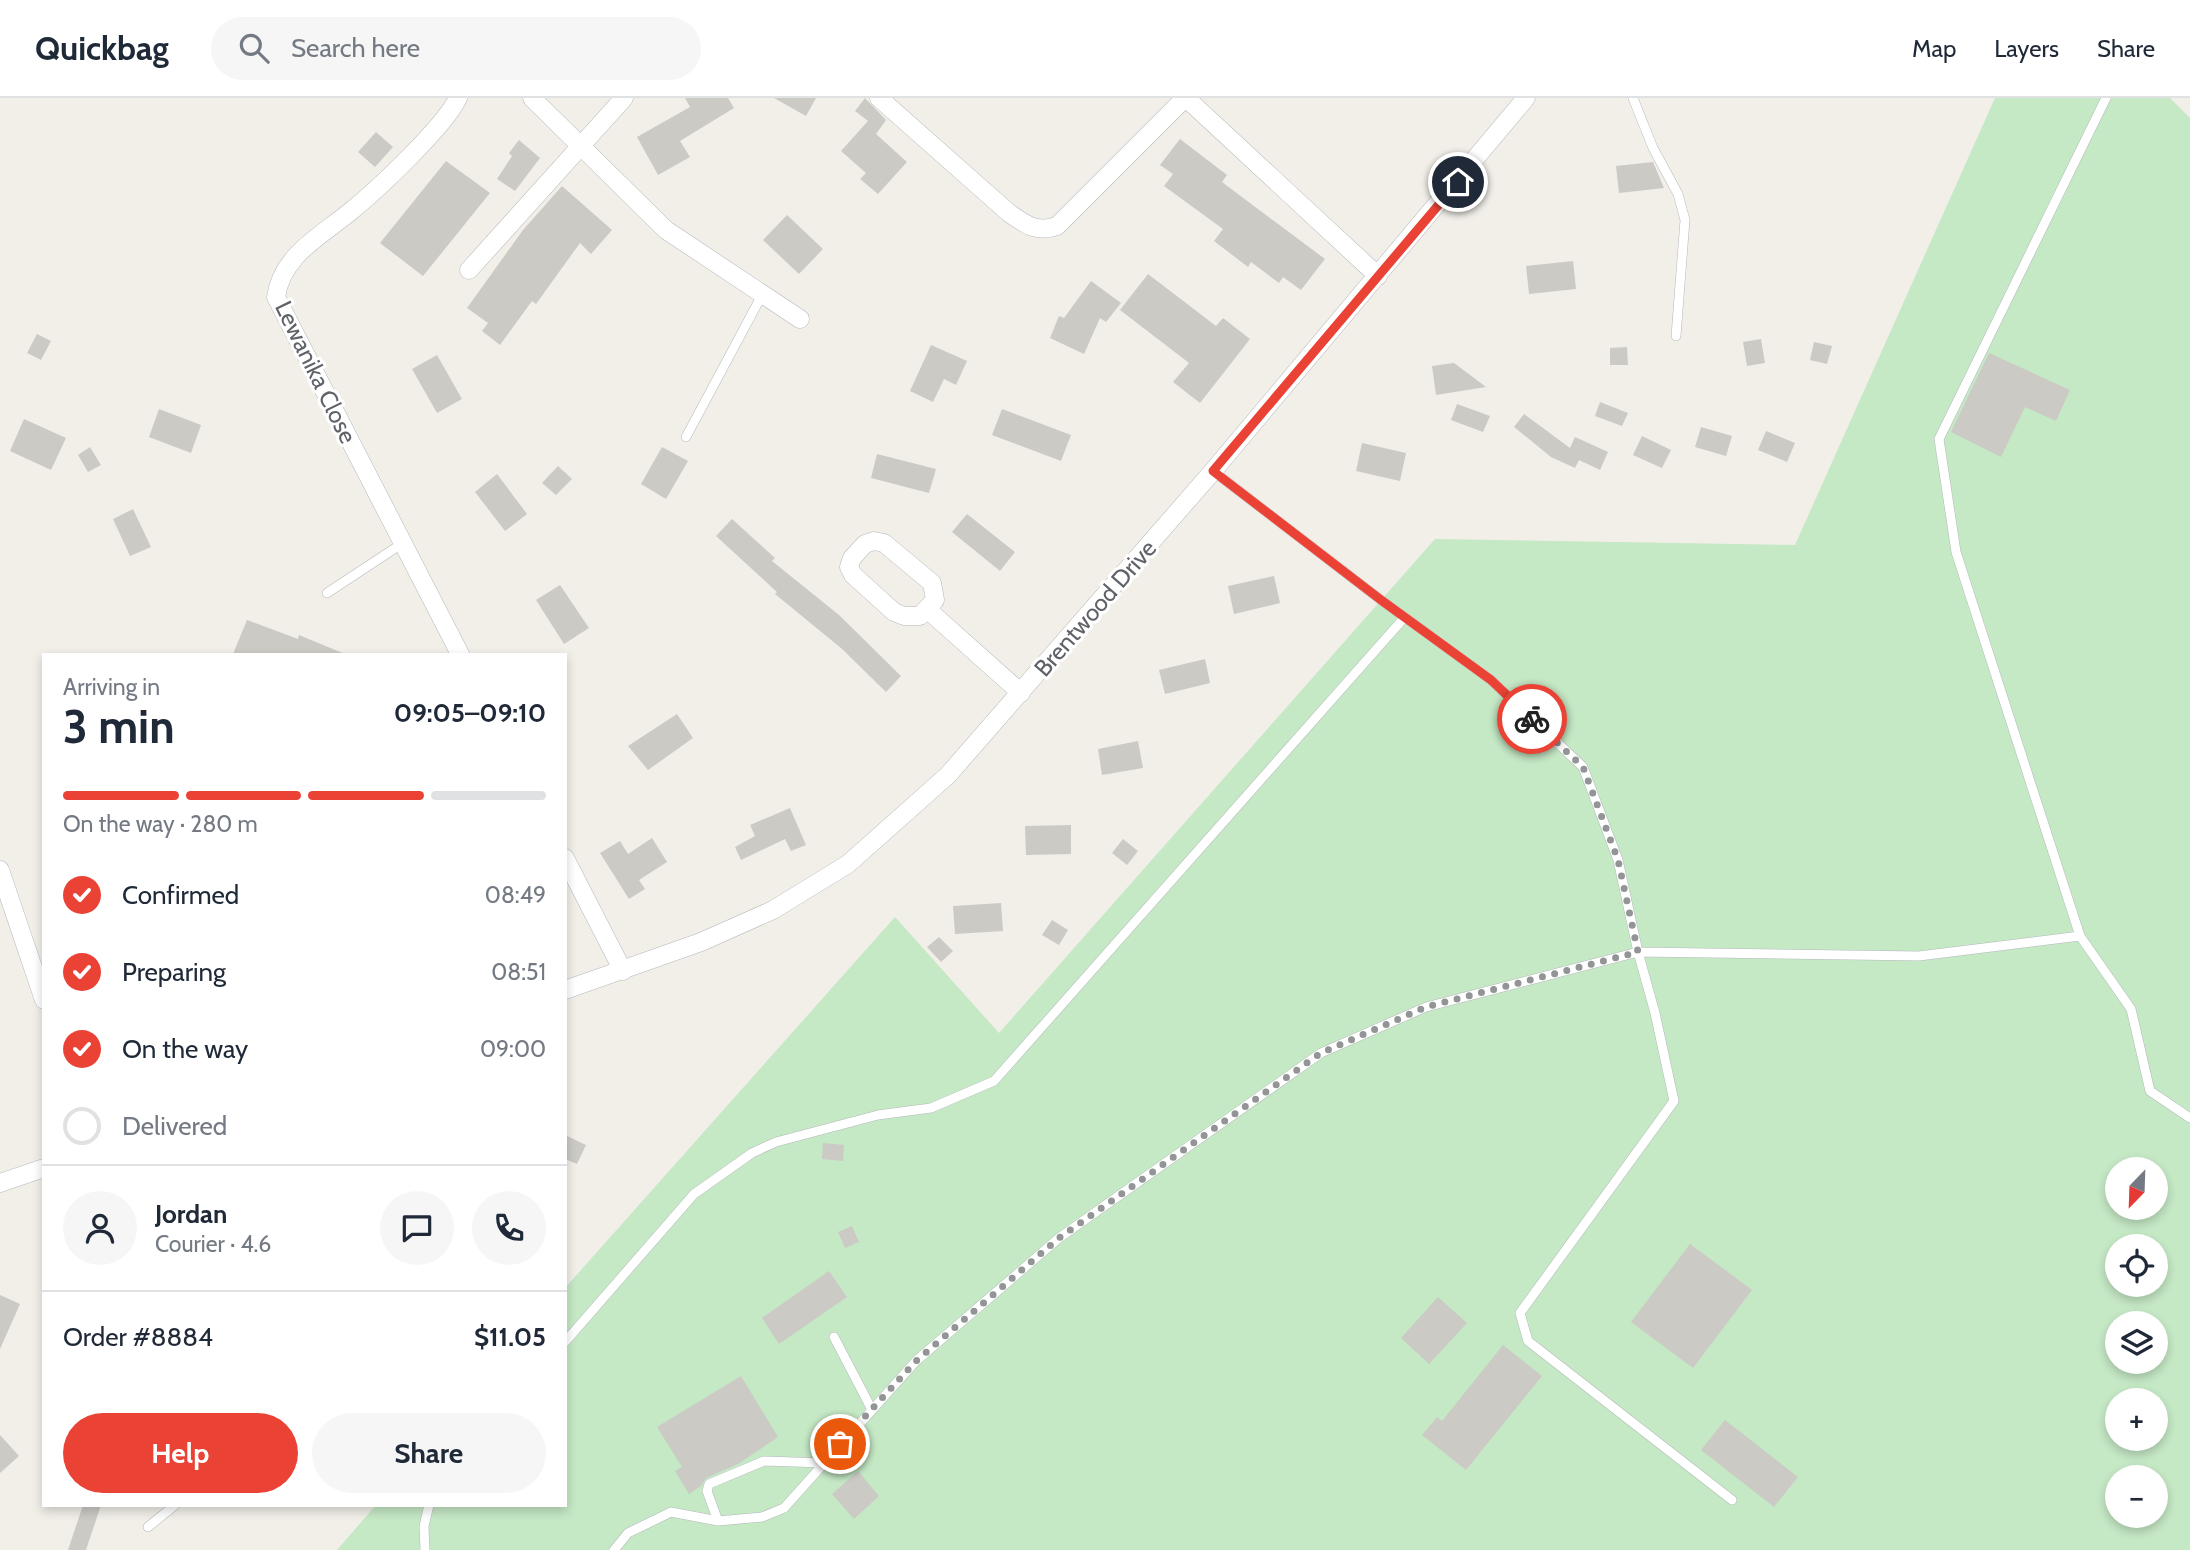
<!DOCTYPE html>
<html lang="en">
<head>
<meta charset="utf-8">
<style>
	:root { --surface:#fff; --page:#f6f6f7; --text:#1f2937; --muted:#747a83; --line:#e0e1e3; --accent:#ea4335 }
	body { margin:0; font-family:Cabin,sans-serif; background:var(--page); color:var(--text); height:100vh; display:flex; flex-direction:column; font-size:26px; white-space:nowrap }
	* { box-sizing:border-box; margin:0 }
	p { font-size:23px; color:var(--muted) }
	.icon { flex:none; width:38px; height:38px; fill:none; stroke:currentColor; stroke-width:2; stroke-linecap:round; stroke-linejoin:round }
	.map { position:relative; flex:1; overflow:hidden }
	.drawer { position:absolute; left:42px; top:555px; width:525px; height:854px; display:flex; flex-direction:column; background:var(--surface); border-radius:0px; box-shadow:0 4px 10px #0003 }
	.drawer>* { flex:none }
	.needle { width:46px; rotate:203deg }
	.controls { position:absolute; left:2105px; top:1059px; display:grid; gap:14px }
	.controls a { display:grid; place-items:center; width:63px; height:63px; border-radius:50%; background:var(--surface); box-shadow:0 4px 10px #0003; font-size:35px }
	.pin { position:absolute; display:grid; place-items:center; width:60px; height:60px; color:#fff; margin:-30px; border:4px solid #fff; border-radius:50%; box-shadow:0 2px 7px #0007 }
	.courier { position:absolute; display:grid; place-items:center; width:70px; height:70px; margin:-35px; border:5px solid #ea4335; border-radius:50%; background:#fff; color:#222; box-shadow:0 2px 9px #0007 }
	.headline em { font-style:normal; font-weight:800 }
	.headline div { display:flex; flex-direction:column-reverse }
	.headline { display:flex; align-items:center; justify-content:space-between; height:119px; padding:0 21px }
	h1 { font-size:46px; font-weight:800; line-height:52px }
	.bar { display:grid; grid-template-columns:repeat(4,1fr); gap:10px 7px; align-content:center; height:84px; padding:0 21px }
	.bar i { height:9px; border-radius:5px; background:var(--line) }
	.bar .selected { background:var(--accent) }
	.bar p { grid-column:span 4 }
	.line { display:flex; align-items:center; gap:18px; padding:0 21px; border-top:2px solid var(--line) }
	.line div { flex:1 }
	.round { display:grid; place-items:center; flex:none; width:74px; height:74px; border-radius:37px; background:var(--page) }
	ol { padding:0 21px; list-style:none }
	li { display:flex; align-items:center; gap:21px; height:77px }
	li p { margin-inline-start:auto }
	li .icon { padding:7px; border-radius:50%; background:var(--accent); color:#fff; stroke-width:4 }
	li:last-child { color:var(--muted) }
	li i { width:38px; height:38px; border:4px solid var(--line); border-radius:50% }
	.button { display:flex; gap:14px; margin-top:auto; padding:14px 21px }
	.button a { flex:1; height:80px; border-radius:42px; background:var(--accent); color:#fff; font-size:28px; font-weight:800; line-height:80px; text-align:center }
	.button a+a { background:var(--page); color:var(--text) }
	header { display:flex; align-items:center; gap:42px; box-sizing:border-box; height:98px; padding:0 35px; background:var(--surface); border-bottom:2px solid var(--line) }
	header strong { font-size:33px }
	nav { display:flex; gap:38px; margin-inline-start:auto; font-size:24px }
	.search { width:490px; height:63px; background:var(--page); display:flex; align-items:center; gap:18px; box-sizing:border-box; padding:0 24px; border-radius:38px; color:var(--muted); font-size:26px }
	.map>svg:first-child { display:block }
</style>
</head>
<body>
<header>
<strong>Quickbag</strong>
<div class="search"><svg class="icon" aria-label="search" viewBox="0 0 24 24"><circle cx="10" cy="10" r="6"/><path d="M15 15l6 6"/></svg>Search here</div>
<nav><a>Map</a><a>Layers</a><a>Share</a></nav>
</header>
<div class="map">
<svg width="2190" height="1452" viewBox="0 0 2190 1452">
	<rect width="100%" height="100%" fill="#f1efe8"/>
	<path fill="#c5e8c5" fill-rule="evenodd" d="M1995 0H2170L2190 20V1452H337L376 1407H565V1190L895 819 999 935 1435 441 1795 447ZM2118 1071H2156V1110H2118ZM2118 1148H2156V1186H2118ZM2118 1225H2156V1264H2118ZM2118 1302H2156V1340H2118ZM2118 1379H2156V1418H2118Z"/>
	<path fill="#cccac5" d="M685 0H728L734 10 680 43 690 59 658 77 637 39 690 9Z
		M774 0H816L806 18Z
		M865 0 886 22 876 36 907 64 878 96 860 81 866 75 841 53 868 23 855 13Z
		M376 34 393 49 375 69 358 54Z
		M1180 41 1227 77 1222 84 1325 161 1301 192 1283 179 1279 185 1251 164 1248 169 1214 143 1223 131 1164 88 1173 76 1160 67Z
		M519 42 540 60 515 93 497 81 512 58 509 55Z
		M446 63 490 95 423 178 380 145Z
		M1653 64 1664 90 1619 95 1616 68Z
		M562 88 612 132 591 156 580 145 536 206 532 203 500 247 482 233 488 225 467 210 523 132Z
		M787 117 823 151 799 176 763 142Z
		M1573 163 1576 191 1529 196 1526 168Z
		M1148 176 1216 228 1223 220 1250 241 1200 305 1173 284 1189 265 1120 212Z
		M1091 183 1121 205 1106 224 1100 220 1084 256 1050 240 1059 218 1064 220Z
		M37 236 51 243 41 262 27 255Z
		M1761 241 1765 265 1747 268 1743 244Z
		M1814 244 1832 248 1827 266 1810 262Z
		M931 247 967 263 956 287 944 281 933 304 910 293Z
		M1627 249 1628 267H1610V250Z
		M1989 255 2070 292 2056 323 2025 309 2001 359 1951 334Z
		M437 257 462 301 437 315 412 271Z
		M1454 265 1486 289 1436 297 1432 268Z
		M1600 304 1628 315 1622 328 1595 318Z
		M1457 306 1490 318 1483 334 1451 322Z
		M159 311 201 327 191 355 149 339Z
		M1002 311 1071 337 1061 363 992 337Z
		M1524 316 1570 350 1575 339 1608 354 1600 372 1579 362 1575 370 1551 359 1514 329Z
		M24 321 66 340 51 372 10 353Z
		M1701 329 1732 338 1726 358 1695 349Z
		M1766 333 1795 345 1787 364 1758 352Z
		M1642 338 1671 352 1662 370 1633 357Z
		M1362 345 1406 355 1400 383 1356 373Z
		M90 349 101 367 88 374 78 357Z
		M662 349 688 363 666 401 641 386Z
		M877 356 936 371 929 395 871 380Z
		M558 368 572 381 556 397 542 385Z
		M497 376 527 416 505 433 475 394Z
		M133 411 151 449 130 458 113 421Z
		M967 416 1015 454 1000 473 952 434Z
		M732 421 775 460 772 463 839 517 901 578 886 594 841 550 775 496 777 494 716 438Z
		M1274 478 1280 505 1234 516 1228 488Z
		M560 487 589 530 564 546 536 502Z
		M247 522 298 541 299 537 345 556H233Z
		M1205 561 1210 585 1165 596 1159 572Z
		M677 616 693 640 648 672 628 648Z
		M1138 643 1143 670 1102 677 1098 651Z
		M790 710 806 747 791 753 785 741 741 762 735 749 755 738 750 727Z
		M1071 727V756L1026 757 1025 728Z
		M652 740 667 764 639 782 645 791 629 801 600 755 620 743 628 756Z
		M1123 741 1138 753 1127 767 1112 755Z
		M1001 805 1003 833 955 836 953 808Z
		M1052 822 1068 832 1059 847 1042 837Z
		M939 839 953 853 941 864 927 849Z
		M565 1037 586 1047 577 1066 565 1061Z
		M823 1045 844 1047 843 1063 822 1061Z
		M852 1128 859 1144 845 1150 838 1134Z
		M1690 1146 1752 1192 1693 1270 1631 1224Z
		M829 1173 847 1199 779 1246 762 1220Z
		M0 1197 20 1206 0 1251Z
		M1438 1199 1467 1225 1429 1266 1401 1240Z
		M1503 1247 1542 1278 1466 1372 1422 1337 1437 1319 1442 1323Z
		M741 1278 778 1339 738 1366 706 1380 701 1388 689 1396 675 1373 682 1369 657 1329Z
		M1725 1322 1798 1379 1774 1409 1701 1352Z
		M0 1337 19 1358 0 1375Z
		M858 1373 879 1398 854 1421 832 1396Z
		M83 1407H101L86 1452H68Z"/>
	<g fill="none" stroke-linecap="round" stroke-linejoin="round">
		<defs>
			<path id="service" d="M1633 0 1653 50 1678 96 1685 122 1676 238
				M686 339 762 197
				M327 495 403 445
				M2080 838 1956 454 1939 341 2106 0
				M834 1239 871 1310
				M565 1244 694 1096 752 1055 776 1044 878 1017 931 1010 994 983 1404 520
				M1732 1402 1528 1243 1520 1215 1674 1003 1655 915 1638 854 1919 858 2080 838 2131 911 2150 993 2190 1020
				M718 1423 707 1393 709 1386 764 1363 824 1365
				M148 1429 175 1407
				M425 1452 424 1428 429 1407
				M614 1452 628 1435 671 1414 718 1423 762 1419 784 1410 916 1263 1059 1140 1321 955 1426 909 1638 854 1618 762 1583 669 1491 582 1381 502 1213 373"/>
			<path id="minor" d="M458 0C445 28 377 92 351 113 321 138 282 157 276 199L460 556
				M532 0 666 132 800 221
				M879 0 1009 115C1026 127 1037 135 1057 128L1185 0
				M1186 0 1378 178
				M469 172 624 0
				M874 443 884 445 932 485 935 502 920 518H904L894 514 853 477 849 469 852 460 865 446Z
				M928 512 1021 595
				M565 760 623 873
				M0 772 44 902
				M565 892 701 844 773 812 848 766 948 677 1213 373 1526 0
				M0 1085 44 1070"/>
		</defs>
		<use href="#service" stroke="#b5b8bc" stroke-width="10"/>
		<use href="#minor" stroke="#b5b8bc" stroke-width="19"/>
		<use href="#service" stroke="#fff" stroke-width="9"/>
		<use href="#minor" stroke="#fff" stroke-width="18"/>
	</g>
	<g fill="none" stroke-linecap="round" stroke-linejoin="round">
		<path stroke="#929495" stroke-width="7" stroke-dasharray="0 12.6" d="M840 1346 916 1263 1059 1140 1321 955 1426 909 1638 854 1618 762 1583 669 1532 621"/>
		<path stroke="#ea4335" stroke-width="9" d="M1458 84 1213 373 1381 502 1491 582 1532 621"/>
	</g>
	<g text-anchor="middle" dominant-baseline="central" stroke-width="6" stroke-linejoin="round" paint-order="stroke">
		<g font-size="24" fill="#5f6368" stroke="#fff">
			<text transform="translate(316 274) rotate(64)">Lewanika Close</text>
			<text transform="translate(1095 510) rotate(-49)">Brentwood Drive</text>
		</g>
	</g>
</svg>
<div class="controls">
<a><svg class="needle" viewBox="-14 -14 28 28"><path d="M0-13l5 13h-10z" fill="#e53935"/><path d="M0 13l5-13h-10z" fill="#747a83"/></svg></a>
<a><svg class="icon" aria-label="locate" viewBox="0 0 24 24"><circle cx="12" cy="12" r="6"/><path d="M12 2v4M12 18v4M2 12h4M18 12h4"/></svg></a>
<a><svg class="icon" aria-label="layers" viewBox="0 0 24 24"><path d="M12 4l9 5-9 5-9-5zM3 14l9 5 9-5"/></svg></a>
<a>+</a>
<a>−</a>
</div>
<div class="pin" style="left:840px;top:1346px;background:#ea580c"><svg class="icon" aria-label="bag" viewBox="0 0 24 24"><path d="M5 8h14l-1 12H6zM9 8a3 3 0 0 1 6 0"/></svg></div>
<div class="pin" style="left:1458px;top:84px;background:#1f2937"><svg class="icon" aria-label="home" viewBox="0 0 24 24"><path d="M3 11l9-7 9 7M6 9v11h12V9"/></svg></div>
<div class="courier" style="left:1532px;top:621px"><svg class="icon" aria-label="bike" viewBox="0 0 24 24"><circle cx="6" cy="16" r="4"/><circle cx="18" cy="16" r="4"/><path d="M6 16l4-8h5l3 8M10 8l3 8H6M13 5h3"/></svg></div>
<section class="drawer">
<div class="headline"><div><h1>3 min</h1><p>Arriving in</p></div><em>09:05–09:10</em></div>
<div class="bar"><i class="selected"></i><i class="selected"></i><i class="selected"></i><i></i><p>On the way · 280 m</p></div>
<ol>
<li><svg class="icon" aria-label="check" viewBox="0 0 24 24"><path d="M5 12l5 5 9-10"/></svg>Confirmed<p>08:49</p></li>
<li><svg class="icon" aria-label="check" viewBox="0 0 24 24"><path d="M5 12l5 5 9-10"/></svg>Preparing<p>08:51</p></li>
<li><svg class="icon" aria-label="check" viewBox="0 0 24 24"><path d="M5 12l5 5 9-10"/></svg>On the way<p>09:00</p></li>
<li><i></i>Delivered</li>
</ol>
<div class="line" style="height:126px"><a class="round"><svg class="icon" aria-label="person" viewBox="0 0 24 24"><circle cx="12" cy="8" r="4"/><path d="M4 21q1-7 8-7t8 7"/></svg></a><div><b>Jordan</b><p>Courier · 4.6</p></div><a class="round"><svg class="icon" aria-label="chat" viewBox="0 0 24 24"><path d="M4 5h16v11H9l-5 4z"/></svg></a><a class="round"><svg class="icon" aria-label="phone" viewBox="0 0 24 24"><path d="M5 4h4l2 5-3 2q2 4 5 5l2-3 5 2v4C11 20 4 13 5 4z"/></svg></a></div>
<div class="line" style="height:91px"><div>Order #8884</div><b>$11.05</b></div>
<div class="button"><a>Help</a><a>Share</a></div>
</section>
</div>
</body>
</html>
